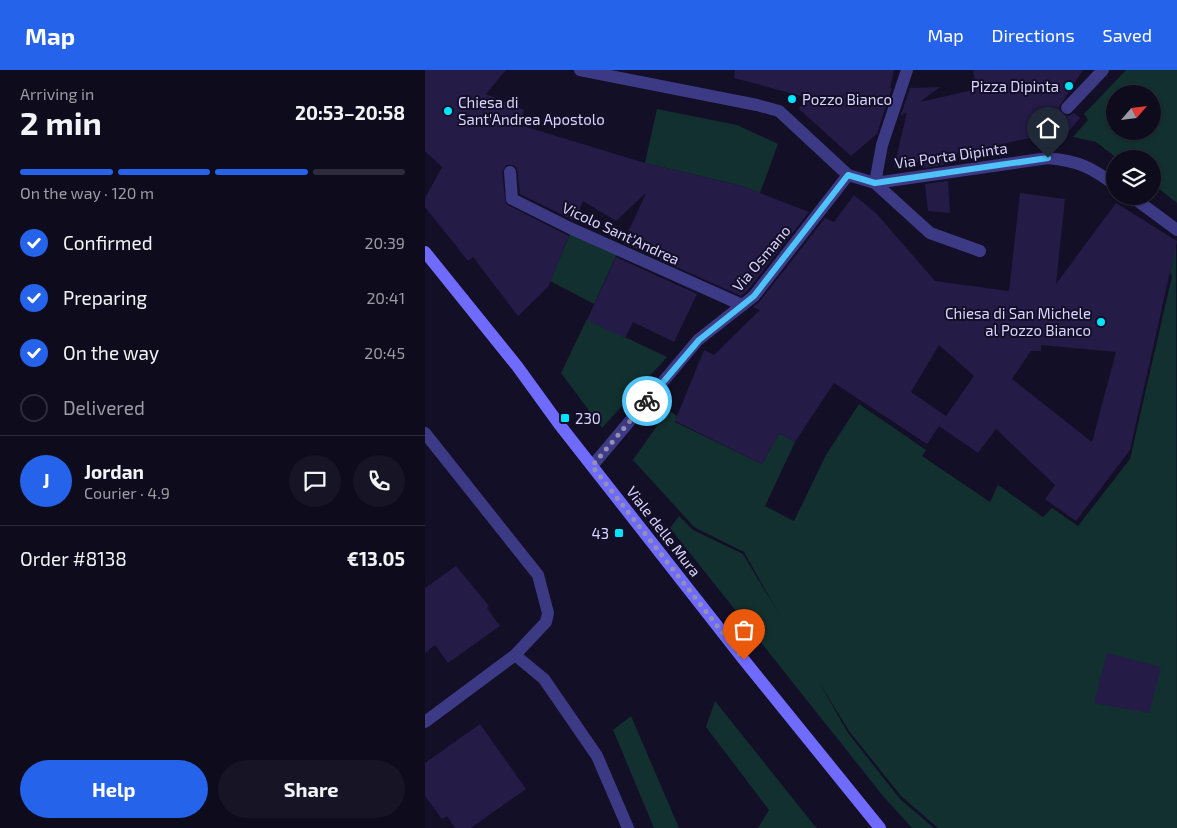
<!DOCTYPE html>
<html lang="en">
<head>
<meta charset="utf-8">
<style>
	:root { --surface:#0e0b1c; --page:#171425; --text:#f1f3f6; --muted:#9b9ba3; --line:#2e2b3b; --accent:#2563eb }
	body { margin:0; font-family:"Exo 2",sans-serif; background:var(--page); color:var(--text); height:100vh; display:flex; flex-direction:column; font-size:19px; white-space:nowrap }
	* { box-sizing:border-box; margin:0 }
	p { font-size:16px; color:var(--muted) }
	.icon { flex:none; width:28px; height:28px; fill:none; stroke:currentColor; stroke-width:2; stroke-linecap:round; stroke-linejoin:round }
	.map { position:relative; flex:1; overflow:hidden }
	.sheet { display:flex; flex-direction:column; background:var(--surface); width:425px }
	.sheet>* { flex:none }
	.needle { width:32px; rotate:62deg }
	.controls { position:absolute; left:681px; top:15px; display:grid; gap:10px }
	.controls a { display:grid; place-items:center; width:55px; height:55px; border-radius:50%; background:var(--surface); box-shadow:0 1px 4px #0004,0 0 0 1px var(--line); font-size:25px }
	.pin { position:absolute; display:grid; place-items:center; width:42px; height:42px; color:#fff; margin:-51px -21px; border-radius:50% 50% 50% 0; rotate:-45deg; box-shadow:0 0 5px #0007 }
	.pin .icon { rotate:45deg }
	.courier { position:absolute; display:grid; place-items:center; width:50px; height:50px; margin:-25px; border:4px solid #4fc3f7; border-radius:50%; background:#fff; color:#222; box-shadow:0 1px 6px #0007 }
	.head em { font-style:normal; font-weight:700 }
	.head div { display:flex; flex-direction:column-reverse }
	.head { display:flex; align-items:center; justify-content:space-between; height:85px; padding:0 20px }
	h1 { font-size:32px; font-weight:700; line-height:38px }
	.bar { display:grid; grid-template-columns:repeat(4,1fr); gap:8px 5px; align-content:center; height:60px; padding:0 20px }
	.bar i { height:6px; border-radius:4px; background:var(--line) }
	.bar .on { background:var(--accent) }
	.bar p { grid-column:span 4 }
	.line { display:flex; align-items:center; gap:12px; padding:0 20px; border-top:1px solid var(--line) }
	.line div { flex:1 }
	.round { display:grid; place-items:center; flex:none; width:52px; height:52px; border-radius:26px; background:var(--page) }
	ol { padding:0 20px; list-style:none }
	li { display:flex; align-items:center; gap:15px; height:55px }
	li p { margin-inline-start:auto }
	li .icon { padding:5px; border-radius:50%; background:var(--accent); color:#fff; stroke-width:4 }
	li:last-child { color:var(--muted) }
	li i { width:28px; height:28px; border:2px solid var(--line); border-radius:50% }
	.button { display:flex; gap:10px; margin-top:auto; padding:10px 20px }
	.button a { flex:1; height:58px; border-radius:30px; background:var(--accent); color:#fff; font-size:20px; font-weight:700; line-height:58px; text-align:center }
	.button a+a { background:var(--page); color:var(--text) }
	header { display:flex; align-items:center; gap:30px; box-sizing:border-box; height:70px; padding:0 25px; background:var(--accent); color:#fff }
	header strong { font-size:24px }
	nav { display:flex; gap:28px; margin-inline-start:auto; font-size:18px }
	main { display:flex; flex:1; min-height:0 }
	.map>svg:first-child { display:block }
</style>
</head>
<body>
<header>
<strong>Map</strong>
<nav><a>Map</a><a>Directions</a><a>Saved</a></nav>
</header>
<main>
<section class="sheet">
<div class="head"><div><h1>2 min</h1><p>Arriving in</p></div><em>20:53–20:58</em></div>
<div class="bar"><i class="on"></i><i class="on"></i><i class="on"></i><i></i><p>On the way · 120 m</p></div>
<ol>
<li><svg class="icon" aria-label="check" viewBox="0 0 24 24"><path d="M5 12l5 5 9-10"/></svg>Confirmed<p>20:39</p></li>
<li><svg class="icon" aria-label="check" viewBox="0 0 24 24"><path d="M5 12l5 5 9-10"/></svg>Preparing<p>20:41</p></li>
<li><svg class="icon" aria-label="check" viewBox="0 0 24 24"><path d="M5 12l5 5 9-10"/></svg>On the way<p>20:45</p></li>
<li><i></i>Delivered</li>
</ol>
<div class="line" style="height:90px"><b class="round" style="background:var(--accent);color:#fff">J</b><div><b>Jordan</b><p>Courier · 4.9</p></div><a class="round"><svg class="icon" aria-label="chat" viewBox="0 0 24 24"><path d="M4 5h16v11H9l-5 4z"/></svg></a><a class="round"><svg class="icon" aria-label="phone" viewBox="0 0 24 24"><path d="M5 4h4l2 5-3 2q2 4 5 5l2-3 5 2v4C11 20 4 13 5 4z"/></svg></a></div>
<div class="line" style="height:65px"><div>Order #8138</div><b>€13.05</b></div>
<div class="button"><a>Help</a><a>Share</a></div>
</section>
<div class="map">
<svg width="752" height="758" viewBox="0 0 752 758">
	<rect width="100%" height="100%" fill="#130f26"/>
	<path fill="#12302f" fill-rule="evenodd" d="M701 0H752V133L728 114V89H693L671 72 648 67 663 50 659 44ZM690 24H728V61H690Z
		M232 39 312 55 353 74 335 123 317 116 220 93Z
		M146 162 192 184 169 234 125 211Z
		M751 171 752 758H513L476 726 424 661 394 612 423 663 475 729 509 758H487L458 726 245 458 254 446 268 460 318 484 355 546 319 482 269 457 208 390 243 340 252 346 250 352 337 394 354 363 370 372 340 436 369 451 401 385 434 334 501 380 497 386 565 432 573 415 618 447 627 438 653 456 705 389 747 206 745 203Z
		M162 249 242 287 177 358 136 303Z
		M290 631 389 755 392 758H333L344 740 281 657Z
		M206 646 254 758H229L188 660Z"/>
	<path fill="#241b47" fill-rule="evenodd" d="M0 0H81L61 24 99 40 95 55 220 93 317 116 384 142 323 220 316 226 198 173 221 123 191 151 158 131 150 151 95 124 92 98 88 95H81L77 103 81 134 144 166 123 217 93 246 48 187 43 191 0 137V128L17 97 0 81Z
		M310 0H469L465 18H467L452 64 426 86 374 39 380 27 309 8Z
		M548 0H658L634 37 637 44 644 46 649 43 655 48 639 67 622 51 609 67 522 86 523 94 498 98V91L469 97 482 42 475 47 485 18 515 17 495 32 552 19Z
		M523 111 525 143 503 141 500 114Z
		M595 123 640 129 631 214 691 133 752 171 705 380 651 451 620 429 630 415 571 359 553 383 514 356 549 306 514 275 486 322 521 346 502 374 409 313 370 372 354 363 337 394 250 351 279 280 289 285 335 240 328 237 335 231 400 148 409 152 429 125 451 143 510 211 584 221ZM616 275 691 282 667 372 587 309 606 281H616Z
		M191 187 272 224 249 272 208 252 200 268 162 250Z
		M31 496 64 536 62 538 75 556 23 593 10 575 0 583V518Z
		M682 583 736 597 724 643 669 633Z
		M55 654 101 719 46 758H30L22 746 17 749 0 726V693Z"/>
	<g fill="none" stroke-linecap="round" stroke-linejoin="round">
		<path stroke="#3d3a85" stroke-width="12" d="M155 0 332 35 354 41 423 105 450 113 623 88C653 91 666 97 690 115
			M482 0 457 75 450 113 505 163 555 181
			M642 38 678 0
			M85 102 87 129 145 158 317 235
			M706 126 752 160
			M0 363 113 505 123 543 121 552 90 585 0 652
			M167 396 273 270 329 226 423 105
			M90 585 119 609 172 686 203 758"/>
		<path stroke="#6f6bff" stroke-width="12" d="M0 182 92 296 134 354 319 590 455 758"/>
	</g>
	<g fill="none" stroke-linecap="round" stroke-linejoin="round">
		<path stroke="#948fb3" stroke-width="5" stroke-dasharray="0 9" d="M222 331 167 396 319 590"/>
		<path stroke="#4fc3f7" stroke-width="6" d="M222 331 274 270 329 226 423 105 450 113 623 88"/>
	</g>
	<g fill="#00e5ff" stroke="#130f26" stroke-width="2">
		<circle cx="644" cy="16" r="5"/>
		<circle cx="367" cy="29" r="5"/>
		<circle cx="23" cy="41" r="5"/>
		<circle cx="676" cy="252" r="5"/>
		<rect x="135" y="343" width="10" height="10" rx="2.5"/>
		<rect x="189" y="458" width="10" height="10" rx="2.5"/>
	</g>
	<g text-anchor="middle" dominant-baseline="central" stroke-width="4" stroke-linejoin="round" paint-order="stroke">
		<g font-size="15" fill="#d9d4ff" stroke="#130f26" text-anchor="end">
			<text x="634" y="16">Pizza Dipinta</text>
			<text x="377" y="29" text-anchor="start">Pozzo Bianco</text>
			<text x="33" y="32" text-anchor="start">Chiesa di<tspan x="33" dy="17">Sant'Andrea Apostolo</tspan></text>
			<text x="666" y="243">Chiesa di San Michele<tspan x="666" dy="17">al Pozzo Bianco</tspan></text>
			<text x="150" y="348" text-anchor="start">230</text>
			<text x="184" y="463">43</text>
		</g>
		<g font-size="15" fill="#d9d4ff" stroke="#130f26">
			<text transform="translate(526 85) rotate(-8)">Via Porta Dipinta</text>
			<text transform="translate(196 163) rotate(25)">Vicolo Sant'Andrea</text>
			<text transform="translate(336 188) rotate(-50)">Via Osmano</text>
			<text transform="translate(239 461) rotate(52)">Viale delle Mura</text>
		</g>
	</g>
</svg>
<div class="controls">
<a><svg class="needle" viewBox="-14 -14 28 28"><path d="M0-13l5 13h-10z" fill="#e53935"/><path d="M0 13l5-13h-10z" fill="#9b9ba3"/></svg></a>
<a><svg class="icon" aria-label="layers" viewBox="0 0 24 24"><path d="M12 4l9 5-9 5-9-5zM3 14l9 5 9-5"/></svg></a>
</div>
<div class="pin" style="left:319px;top:590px;background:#ea580c"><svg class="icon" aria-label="bag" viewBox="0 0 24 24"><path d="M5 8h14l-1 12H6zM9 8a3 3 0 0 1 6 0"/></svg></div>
<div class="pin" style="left:623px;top:88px;background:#1f2937"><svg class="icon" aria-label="home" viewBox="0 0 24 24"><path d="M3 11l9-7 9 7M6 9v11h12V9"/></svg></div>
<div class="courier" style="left:222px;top:331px"><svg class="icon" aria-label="bike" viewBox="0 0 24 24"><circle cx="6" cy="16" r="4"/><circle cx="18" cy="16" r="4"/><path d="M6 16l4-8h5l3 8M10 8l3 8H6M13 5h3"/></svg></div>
</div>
</main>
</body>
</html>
